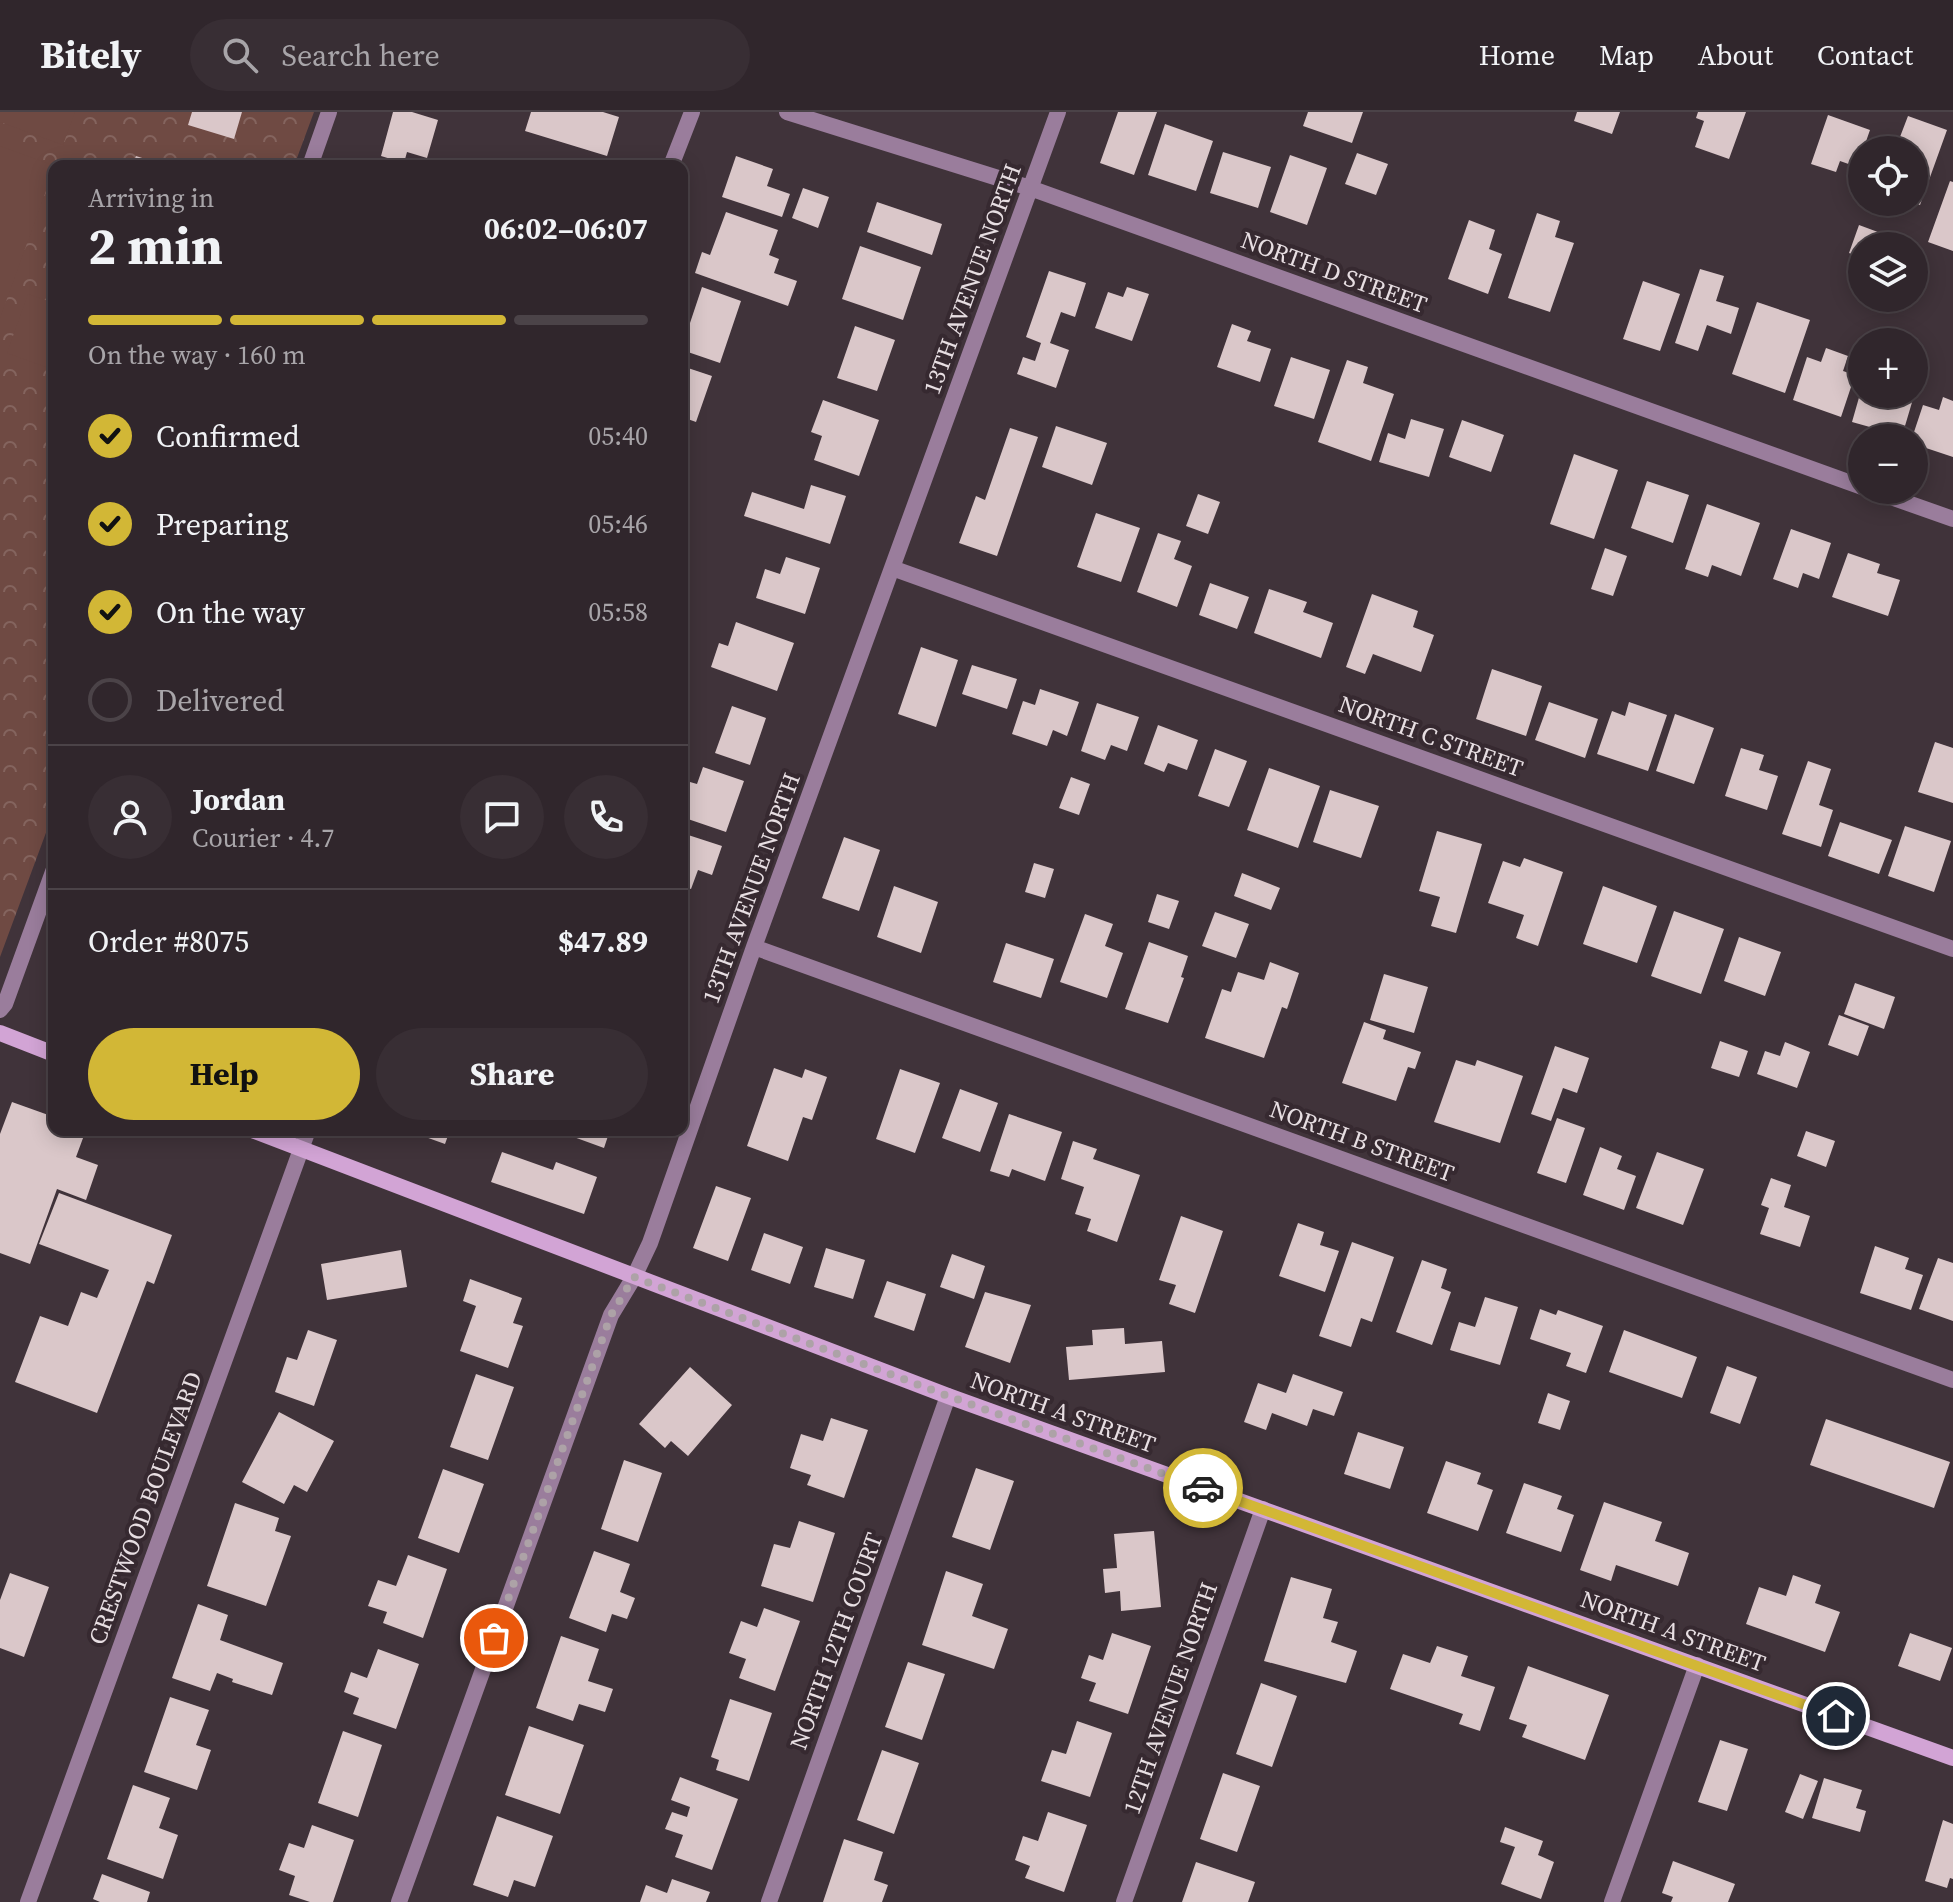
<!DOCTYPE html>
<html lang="en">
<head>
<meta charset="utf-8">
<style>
	:root { --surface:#30262c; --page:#382e34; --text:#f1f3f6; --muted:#a8a5a9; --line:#4b4348; --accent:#d2b736 }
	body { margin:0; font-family:"Source Serif 4",serif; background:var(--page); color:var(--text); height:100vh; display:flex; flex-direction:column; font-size:30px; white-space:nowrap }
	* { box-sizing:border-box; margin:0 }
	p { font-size:26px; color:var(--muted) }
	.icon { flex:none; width:44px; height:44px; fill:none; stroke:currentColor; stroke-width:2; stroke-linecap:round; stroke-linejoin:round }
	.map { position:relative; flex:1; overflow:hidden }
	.details { position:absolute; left:48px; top:48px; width:640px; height:976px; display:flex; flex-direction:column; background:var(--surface); border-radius:16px; box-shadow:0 4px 20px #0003,0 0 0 2px var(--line) }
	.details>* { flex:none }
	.fabs { position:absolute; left:1848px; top:24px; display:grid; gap:16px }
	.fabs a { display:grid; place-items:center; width:80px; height:80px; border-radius:50%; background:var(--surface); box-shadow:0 4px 20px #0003,0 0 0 2px var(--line); font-size:40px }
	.pin { position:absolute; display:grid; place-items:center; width:68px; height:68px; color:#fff; margin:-34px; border:4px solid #fff; border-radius:50%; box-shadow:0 2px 8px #0007 }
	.courier { position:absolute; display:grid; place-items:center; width:80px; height:80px; margin:-40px; border:6px solid #d2b736; border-radius:50%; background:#fff; color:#222; box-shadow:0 2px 10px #0007 }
	.headline em { font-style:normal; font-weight:700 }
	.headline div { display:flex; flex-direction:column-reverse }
	.headline { display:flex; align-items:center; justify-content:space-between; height:136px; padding:0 40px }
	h1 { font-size:52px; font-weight:700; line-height:60px }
	.bar { display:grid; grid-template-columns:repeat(4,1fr); gap:12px 8px; align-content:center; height:96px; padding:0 40px }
	.bar i { height:10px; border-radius:6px; background:var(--line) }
	.bar .selected { background:var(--accent) }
	.bar p { grid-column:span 4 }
	.line { display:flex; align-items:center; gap:20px; padding:0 40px; border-top:2px solid var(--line) }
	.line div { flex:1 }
	.round { display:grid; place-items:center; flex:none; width:84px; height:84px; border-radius:42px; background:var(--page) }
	ol { padding:0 40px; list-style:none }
	li { display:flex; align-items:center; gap:24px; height:88px }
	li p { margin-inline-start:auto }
	li .icon { padding:8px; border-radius:50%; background:var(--accent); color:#111; stroke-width:4 }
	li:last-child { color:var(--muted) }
	li i { width:44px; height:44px; border:4px solid var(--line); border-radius:50% }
	.cta { display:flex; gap:16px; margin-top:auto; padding:16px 40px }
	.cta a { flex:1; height:92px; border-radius:48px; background:var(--accent); color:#111; font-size:32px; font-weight:700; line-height:92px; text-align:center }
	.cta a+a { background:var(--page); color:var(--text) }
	header { display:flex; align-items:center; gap:48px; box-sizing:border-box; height:112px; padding:0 40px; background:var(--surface); border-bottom:2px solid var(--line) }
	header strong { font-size:38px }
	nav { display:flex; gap:44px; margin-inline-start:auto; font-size:28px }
	.search { width:560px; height:72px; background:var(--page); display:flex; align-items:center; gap:20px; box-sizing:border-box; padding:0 28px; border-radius:44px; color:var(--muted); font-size:30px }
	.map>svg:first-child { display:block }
</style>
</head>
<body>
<header>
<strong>Bitely</strong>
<div class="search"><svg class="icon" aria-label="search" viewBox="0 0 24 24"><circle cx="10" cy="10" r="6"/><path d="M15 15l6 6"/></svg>Search here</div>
<nav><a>Home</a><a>Map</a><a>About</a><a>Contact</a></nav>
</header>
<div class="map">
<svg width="1953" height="1790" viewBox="0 0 1953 1790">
	<defs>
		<pattern id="park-crowns" width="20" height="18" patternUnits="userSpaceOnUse" patternTransform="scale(2)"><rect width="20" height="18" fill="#6f4a43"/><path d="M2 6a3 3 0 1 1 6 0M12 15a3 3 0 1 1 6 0" fill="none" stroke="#84645e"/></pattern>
	</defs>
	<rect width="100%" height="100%" fill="#40333a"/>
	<path fill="url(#park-crowns)" d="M0 0H314L294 54H54V699L0 845Z"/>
	<path fill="#6f4a43" d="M0 0H75L63 33 0 10Z
		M0 34 55 54 0 206Z
		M28 182 54 191V258L7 241Z"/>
	<path fill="#dac7c9" d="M192 0H242L234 27 188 13Z
		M393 0H412L438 8 427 46 407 40 404 51 381 44Z
		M531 0H603L619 5 607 44 525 19Z
		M1118 0H1157L1134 63 1100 51Z
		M1308 0H1363L1352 31 1303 14Z
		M1577 0H1620L1612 22 1574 9Z
		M1698 0H1746L1729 47 1695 35 1704 9 1696 6Z
		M1828 3 1870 18 1857 55 1840 49 1836 60 1811 52Z
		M1908 4 1947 18 1920 93 1914 91V38H1895Z
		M1165 12 1213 29 1196 79 1148 63Z
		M1223 40 1271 55 1258 96 1210 81Z
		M1357 41 1388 52 1376 83 1345 72Z
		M1290 43 1327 56 1307 113 1270 100Z
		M136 44 164 53V54H132Z
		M736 44 773 57 767 74 790 82 782 105 722 85Z
		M1950 69 1953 70V139L1928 130Z
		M803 76 829 85 818 116 792 106Z
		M877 90 942 112 932 143 867 120Z
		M726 100 778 118 769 143 779 147 774 161 797 169 788 194 695 161 702 140 710 143Z
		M1537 101 1560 109 1555 125 1574 131 1550 200 1508 186Z
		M1469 108 1495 118 1489 137 1502 142 1488 182 1448 167Z
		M1859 113 1886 123 1882 134H1862V146L1849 141Z
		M860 134 921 155 903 208 842 187Z
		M1700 157 1724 164 1716 189 1739 196 1731 222 1707 213 1698 239 1675 231Z
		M1049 159 1086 171 1075 205 1061 200 1050 231 1069 238 1056 276 1017 262 1023 245 1035 249 1041 231 1026 225Z
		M1643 169 1680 182 1660 239 1623 227Z
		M702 175 741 189 720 251 682 238V215L688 217Z
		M1127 175 1149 182 1132 229 1095 216 1108 180 1123 185Z
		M1757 190 1810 208 1785 281 1732 262Z
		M1232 212 1251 219 1247 229 1271 237 1260 270 1217 255Z
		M855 214 895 228 877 279 837 266Z
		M1826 236 1848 244 1843 259 1855 263 1841 305 1793 288 1807 245 1821 250Z
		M1291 245 1330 258 1314 307 1274 294Z
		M1347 248 1368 255 1363 271 1394 282 1371 349 1318 330Z
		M682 254 712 264 696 310 682 305Z
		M1860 282H1897L1913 287 1902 324 1852 310Z
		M1943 285 1953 289V345L1914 332V326H1912L1923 293 1939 298Z
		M823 288 879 308 859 364 814 348 822 324 811 320Z
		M1411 307 1444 317 1429 365 1379 350 1388 321 1405 327Z
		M1462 308 1504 323 1491 360 1449 345Z
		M1056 314 1107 331 1092 373 1042 355Z
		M1010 316 1038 325 997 444 959 431 976 384 985 388Z
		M1574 342 1618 358 1594 427 1550 412Z
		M1647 369 1689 383 1673 431 1631 416Z
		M811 373 846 384 830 432 744 404 752 380 804 397Z
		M1198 382 1220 390 1208 422 1186 414Z
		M1707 392 1760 411 1741 464 1712 453 1708 465 1685 457Z
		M1096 401 1140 416 1121 470 1077 455Z
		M1791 417 1831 431 1819 467 1803 461 1798 476 1773 467Z
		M1158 421 1181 429 1174 447 1192 454 1177 495 1137 480Z
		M1605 436 1627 444 1613 484 1591 477Z
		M1848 441 1880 452 1877 461 1900 468 1888 504 1832 485Z
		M786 445 820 456 805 502 756 486 765 457 780 462Z
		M1210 471 1249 485 1237 517 1199 503Z
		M1269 477 1307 490 1303 500 1333 511 1321 546 1254 521Z
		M1372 482 1418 499 1413 515 1434 523 1421 560 1373 542 1365 562 1346 555Z
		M736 510 794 531 777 579 711 555 719 531 728 534Z
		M921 535 958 548 936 615 898 602Z
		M972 553 1017 567 1007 597 962 582Z
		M1492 557 1542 574 1526 624 1476 607Z
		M1040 577 1079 590 1067 624 1053 618 1047 634 1012 622 1023 589 1035 593Z
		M1549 590 1598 607 1585 646 1535 628Z
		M1629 590 1667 603 1648 659 1597 642 1612 599 1625 604Z
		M1097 591 1139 605 1127 639 1111 633 1105 648 1081 639Z
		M732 594 766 606 750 653 715 641Z
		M1675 602 1714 616 1694 672 1656 659Z
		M1158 613 1198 628 1187 658 1168 651 1164 660 1144 652Z
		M1935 630 1953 636V691L1918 680Z
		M1741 636 1764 643 1759 658 1778 664 1767 698 1725 684Z
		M1215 637 1247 649 1229 695 1198 684Z
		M1808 649 1831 657 1819 693 1833 698 1821 735 1782 722Z
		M703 655 744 669 726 720 682 705 683 668 697 672Z
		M1269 656 1320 674 1298 736 1247 718Z
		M1071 665 1090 672 1079 703 1059 696Z
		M1330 678 1379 694 1361 746 1313 730Z
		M1840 710 1892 728 1879 762 1828 744Z
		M1905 714 1951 729 1934 780 1888 764Z
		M1437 719 1482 732 1456 821 1431 814 1440 785 1419 779Z
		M682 721 722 734 712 763 698 758 691 777 682 774Z
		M844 725 880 738 859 799 822 786Z
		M1524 746 1563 760 1538 834 1516 826 1524 803 1488 791 1503 749 1520 755Z
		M1034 751 1054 757 1045 786 1025 780Z
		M1242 761 1280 776 1271 798 1234 784Z
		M894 774 938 790 921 841 877 825Z
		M1603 774 1657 794 1637 851 1583 832Z
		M1157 782 1179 789 1169 817 1148 810Z
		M1674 799 1724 817 1701 882 1651 864Z
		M1215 800 1249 812 1236 846 1202 834Z
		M1085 802 1113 812 1105 834 1123 841 1107 886 1060 870Z
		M1739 825 1781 840 1765 884 1724 869Z
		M1149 830 1188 844 1181 865 1184 866 1168 911 1125 897Z
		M1006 831 1054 847 1041 886 993 870Z
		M1270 850 1299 861 1287 897 1282 895 1264 946 1205 926 1222 877 1231 880 1238 860 1264 868Z
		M1384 862 1428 875 1414 921 1370 908Z
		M1855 871 1895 885 1884 917 1844 902Z
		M1839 903 1869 914 1858 944 1828 933Z
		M1364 910 1386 918 1383 927 1421 940 1415 957 1408 955 1396 989 1342 971Z
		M1720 929 1748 939 1739 965 1711 956Z
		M1785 930 1810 940 1797 976 1757 962 1765 939 1780 944Z
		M1555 934 1589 946 1577 981 1563 976 1551 1009 1531 1002Z
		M1456 948 1475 954 1477 948 1523 964 1500 1031 1434 1010Z
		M774 956 802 966 805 957 827 965 812 1008 803 1005 788 1049 747 1034Z
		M900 957 940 971 915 1041 876 1027Z
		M960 977 998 991 980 1040 942 1026Z
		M12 990 54 1005V1018H86L76 1045 98 1053 86 1088 57 1077 30 1152 0 1141V1022Z
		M1009 1002 1062 1020 1045 1069 1012 1057 1009 1065 990 1059Z
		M1557 1006 1585 1016 1566 1071 1537 1061Z
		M406 1018H450L445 1032Z
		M561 1018H610L604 1036 560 1020Z
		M1806 1019 1835 1029 1826 1055 1797 1044Z
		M1073 1029 1097 1037 1093 1047 1140 1063 1117 1130 1087 1119 1091 1107 1075 1102 1084 1075 1061 1067Z
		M1600 1035 1622 1044 1617 1057 1636 1064 1624 1098 1583 1083Z
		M502 1040 553 1058 556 1050 597 1065 584 1102 491 1070Z
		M1657 1040 1704 1057 1683 1113 1636 1096Z
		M1771 1066 1791 1073 1784 1095 1810 1104 1800 1135 1760 1122 1769 1096 1761 1093Z
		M716 1074 751 1086 728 1149 693 1136Z
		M59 1081 172 1123 154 1172 147 1169 97 1301 15 1270 40 1204 68 1214 81 1180 97 1186 109 1158 39 1132Z
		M1181 1104 1223 1119 1195 1201 1169 1192 1176 1173 1159 1168Z
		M1298 1111 1324 1120 1320 1133 1339 1139 1325 1180 1279 1164Z
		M764 1121 803 1135 790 1172 751 1158Z
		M1352 1130 1394 1145 1372 1210 1361 1206 1351 1235 1319 1224Z
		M1875 1134 1909 1146 1905 1157 1923 1163 1911 1198 1860 1181Z
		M826 1136 865 1148 853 1187 814 1175Z
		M401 1138 407 1175 327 1188 321 1152Z
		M952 1142 985 1154 974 1187 940 1175Z
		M1938 1146 1953 1151V1209L1919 1197Z
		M1422 1148 1447 1157 1441 1176 1451 1180 1432 1233 1396 1220Z
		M470 1167 522 1186 513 1211 523 1214 508 1256 460 1239 476 1194 463 1189Z
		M887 1169 926 1182 914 1219 874 1205Z
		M985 1180 1031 1193 1010 1251 965 1235Z
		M1485 1185 1518 1195 1500 1253 1450 1238 1459 1210 1475 1215Z
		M1540 1197 1556 1203 1558 1198 1603 1214 1586 1261 1566 1254 1571 1241 1530 1227Z
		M1124 1216 1125 1232 1162 1229 1165 1260 1069 1268 1066 1235 1093 1233 1092 1218Z
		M308 1218 337 1228 314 1294 275 1280 287 1245 297 1248Z
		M1624 1218 1697 1245 1682 1286 1609 1260Z
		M1727 1254 1757 1265 1740 1312 1710 1301Z
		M690 1255 732 1293 688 1344 671 1329 665 1336 639 1312Z
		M476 1262 514 1275 488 1348 450 1335Z
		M1293 1262 1343 1280 1334 1304 1313 1297 1307 1314 1272 1301 1266 1318 1244 1310 1258 1271 1286 1281Z
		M1548 1281 1570 1289 1560 1318 1538 1311Z
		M279 1300 334 1329 307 1380 294 1373 284 1392 242 1370Z
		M831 1306 868 1318 844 1386 807 1373 811 1363 790 1356 801 1322 823 1329Z
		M1826 1307 1950 1350 1934 1396 1810 1353Z
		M1358 1320 1404 1335 1390 1377 1344 1362Z
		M624 1348 662 1361 638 1430 601 1417Z
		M1446 1349 1481 1361 1477 1372 1493 1378 1478 1419 1427 1401Z
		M976 1356 1014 1369 990 1438 952 1425Z
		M443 1357 484 1372 459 1441 418 1426Z
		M1524 1371 1562 1384 1557 1397 1574 1403 1561 1440 1506 1421Z
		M1604 1390 1662 1410 1655 1429 1689 1441 1678 1474 1616 1453 1611 1469 1580 1458Z
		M235 1391 279 1406 275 1419 291 1424 266 1494 207 1474Z
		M799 1409 835 1421 813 1490 761 1474 774 1432 790 1436Z
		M1154 1419 1161 1495 1121 1499 1120 1479 1105 1481 1103 1457 1117 1456 1114 1422Z
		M594 1439 630 1452 620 1480 635 1486 627 1507 612 1502 606 1520 569 1506Z
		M408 1443 447 1457 423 1526 383 1511 387 1500 368 1494 378 1468 396 1474Z
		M946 1459 983 1472 972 1504 1008 1517 994 1557 922 1533Z
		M10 1461 49 1475 24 1545 0 1536V1488Z
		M1793 1463 1821 1473 1815 1491 1840 1500 1825 1540 1746 1512 1759 1475 1786 1484Z
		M1291 1465 1332 1477 1323 1506 1338 1510 1331 1530 1357 1539 1346 1571 1264 1549Z
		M198 1492 228 1503 220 1528 283 1551 272 1583 232 1570 233 1567 217 1561 210 1579 172 1566Z
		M764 1496 800 1509 775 1579 739 1566 746 1547 729 1541 741 1509 757 1515Z
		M1112 1521 1151 1534 1128 1602 1089 1589 1096 1571 1081 1566 1089 1543 1103 1548Z
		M1910 1521 1952 1536 1940 1569 1898 1554Z
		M561 1524 599 1537 588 1569 613 1577 605 1600 579 1592 573 1609 536 1596Z
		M1437 1534 1468 1544 1461 1564 1495 1575 1480 1619 1459 1612 1463 1602 1390 1577 1403 1542 1430 1551Z
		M378 1537 419 1552 396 1617 353 1602 359 1586 344 1580 351 1560 367 1566Z
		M908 1550 945 1562 922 1628 885 1615Z
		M1528 1554 1609 1583 1585 1648 1522 1625 1527 1613 1509 1607Z
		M1261 1571 1297 1584 1272 1655 1236 1642Z
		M170 1585 209 1598 196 1633 211 1638 197 1678 144 1660Z
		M730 1587 772 1601 749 1669 716 1658 719 1648 711 1645Z
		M1077 1609 1112 1621 1090 1685 1041 1669 1052 1638 1066 1642Z
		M529 1614 584 1633 560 1702 505 1683Z
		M343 1619 382 1633 358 1705 318 1691Z
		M1720 1628 1748 1637 1727 1699 1698 1690Z
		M882 1638 919 1651 894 1722 857 1708Z
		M1223 1661 1260 1674 1237 1740 1200 1727Z
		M1800 1662 1818 1669 1803 1707 1785 1700Z
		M680 1665 738 1687 712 1758 675 1745 683 1723 665 1717 672 1700 687 1705 690 1695 671 1688Z
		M1824 1666 1862 1678 1856 1696 1866 1699 1860 1720 1812 1706Z
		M133 1673 170 1686 159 1716 178 1723 163 1767 107 1747Z
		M1048 1700 1087 1713 1064 1780 1025 1766 1030 1754 1015 1748 1023 1724 1038 1729Z
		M497 1704 553 1724 535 1775 514 1768 508 1785 473 1773Z
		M1943 1708 1953 1712V1767L1950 1766 1947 1776 1925 1769Z
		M312 1713 354 1728 333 1790H310L289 1783 295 1764 279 1758 289 1731 304 1736Z
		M1505 1715 1543 1729 1538 1743 1554 1750 1541 1787 1501 1772 1515 1735 1500 1730Z
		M844 1727 883 1740 874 1768 888 1773 882 1790H823Z
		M1673 1749 1735 1772 1728 1790H1671L1673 1785 1662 1781Z
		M1196 1750 1255 1770 1248 1790H1182Z
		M102 1762 150 1780 147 1790H100L93 1787Z
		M672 1767 710 1780 706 1790H640L646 1773 667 1781Z"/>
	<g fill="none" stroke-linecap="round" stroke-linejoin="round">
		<path stroke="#9a7d9c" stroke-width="16" d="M787 0 1030 76 1862 375
			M310 54 329 0
			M671 54 692 0
			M1871 378 1953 407
			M892 456 1953 837
			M754 835 1953 1268
			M0 898 5 892 54 757
			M28 1790 308 1018
			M399 1790 611 1203 634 1165 650 1131 754 835 1058 0
			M769 1790 948 1284
			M1124 1790 1263 1397
			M1612 1790 1697 1553"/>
		<path stroke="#d2a4d5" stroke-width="16" d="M0 921 54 942
			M252 1018 948 1284 1953 1646"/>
	</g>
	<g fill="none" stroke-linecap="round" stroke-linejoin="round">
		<path stroke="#ada2a7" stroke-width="8" stroke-dasharray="0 14.4" d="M494 1526 611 1203 634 1165 948 1284 1203 1376"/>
		<path stroke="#d2b736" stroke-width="10" d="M1203 1376 1836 1604"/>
	</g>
	<g text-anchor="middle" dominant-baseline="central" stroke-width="8" stroke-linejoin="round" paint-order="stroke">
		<g font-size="24" fill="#e7dee2" stroke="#362930">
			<text transform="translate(1334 160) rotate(20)">NORTH D STREET</text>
			<text transform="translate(972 167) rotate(-70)">13TH AVENUE NORTH</text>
			<text transform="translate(1431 624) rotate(20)">NORTH C STREET</text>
			<text transform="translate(751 776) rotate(-70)">13TH AVENUE NORTH</text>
			<text transform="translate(1362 1029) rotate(20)">NORTH B STREET</text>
			<text transform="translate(1063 1300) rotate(20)">NORTH A STREET</text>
			<text transform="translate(145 1396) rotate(-70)">CRESTWOOD BOULEVARD</text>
			<text transform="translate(1673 1519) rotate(20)">NORTH A STREET</text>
			<text transform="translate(836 1529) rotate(-70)">NORTH 12TH COURT</text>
			<text transform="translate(1170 1586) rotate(-71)">12TH AVENUE NORTH</text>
		</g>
	</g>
</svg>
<div class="fabs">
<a><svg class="icon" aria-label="locate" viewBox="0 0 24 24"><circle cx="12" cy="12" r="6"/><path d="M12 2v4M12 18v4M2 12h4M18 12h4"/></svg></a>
<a><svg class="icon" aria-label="layers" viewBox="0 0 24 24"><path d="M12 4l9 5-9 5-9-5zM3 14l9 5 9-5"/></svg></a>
<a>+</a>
<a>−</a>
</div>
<div class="pin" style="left:494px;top:1526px;background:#ea580c"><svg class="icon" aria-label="bag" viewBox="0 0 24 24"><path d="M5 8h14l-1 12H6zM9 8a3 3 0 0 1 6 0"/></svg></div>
<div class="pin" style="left:1836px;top:1604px;background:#1f2937"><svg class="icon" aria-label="home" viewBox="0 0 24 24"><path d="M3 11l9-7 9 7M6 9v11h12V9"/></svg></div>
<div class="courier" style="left:1203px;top:1376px"><svg class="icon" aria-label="car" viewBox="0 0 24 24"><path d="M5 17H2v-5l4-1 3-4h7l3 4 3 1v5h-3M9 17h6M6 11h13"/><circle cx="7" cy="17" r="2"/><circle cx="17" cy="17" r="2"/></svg></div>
<section class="details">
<div class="headline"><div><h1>2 min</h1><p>Arriving in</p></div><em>06:02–06:07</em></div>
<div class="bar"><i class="selected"></i><i class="selected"></i><i class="selected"></i><i></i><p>On the way · 160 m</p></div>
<ol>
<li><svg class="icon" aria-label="check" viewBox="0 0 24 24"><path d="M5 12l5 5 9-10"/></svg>Confirmed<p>05:40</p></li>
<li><svg class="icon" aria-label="check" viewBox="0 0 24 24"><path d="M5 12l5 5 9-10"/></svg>Preparing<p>05:46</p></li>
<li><svg class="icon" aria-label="check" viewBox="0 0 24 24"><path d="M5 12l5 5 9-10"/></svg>On the way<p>05:58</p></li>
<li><i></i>Delivered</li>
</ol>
<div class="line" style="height:144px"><a class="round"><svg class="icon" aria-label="person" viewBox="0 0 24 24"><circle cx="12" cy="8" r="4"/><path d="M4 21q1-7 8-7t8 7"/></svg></a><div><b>Jordan</b><p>Courier · 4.7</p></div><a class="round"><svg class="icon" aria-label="chat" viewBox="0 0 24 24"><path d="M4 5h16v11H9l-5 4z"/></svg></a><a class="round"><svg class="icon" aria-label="phone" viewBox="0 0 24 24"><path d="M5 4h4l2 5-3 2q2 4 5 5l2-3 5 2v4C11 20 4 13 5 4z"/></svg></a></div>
<div class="line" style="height:104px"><div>Order #8075</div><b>$47.89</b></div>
<div class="cta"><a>Help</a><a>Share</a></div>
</section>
</div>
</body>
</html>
